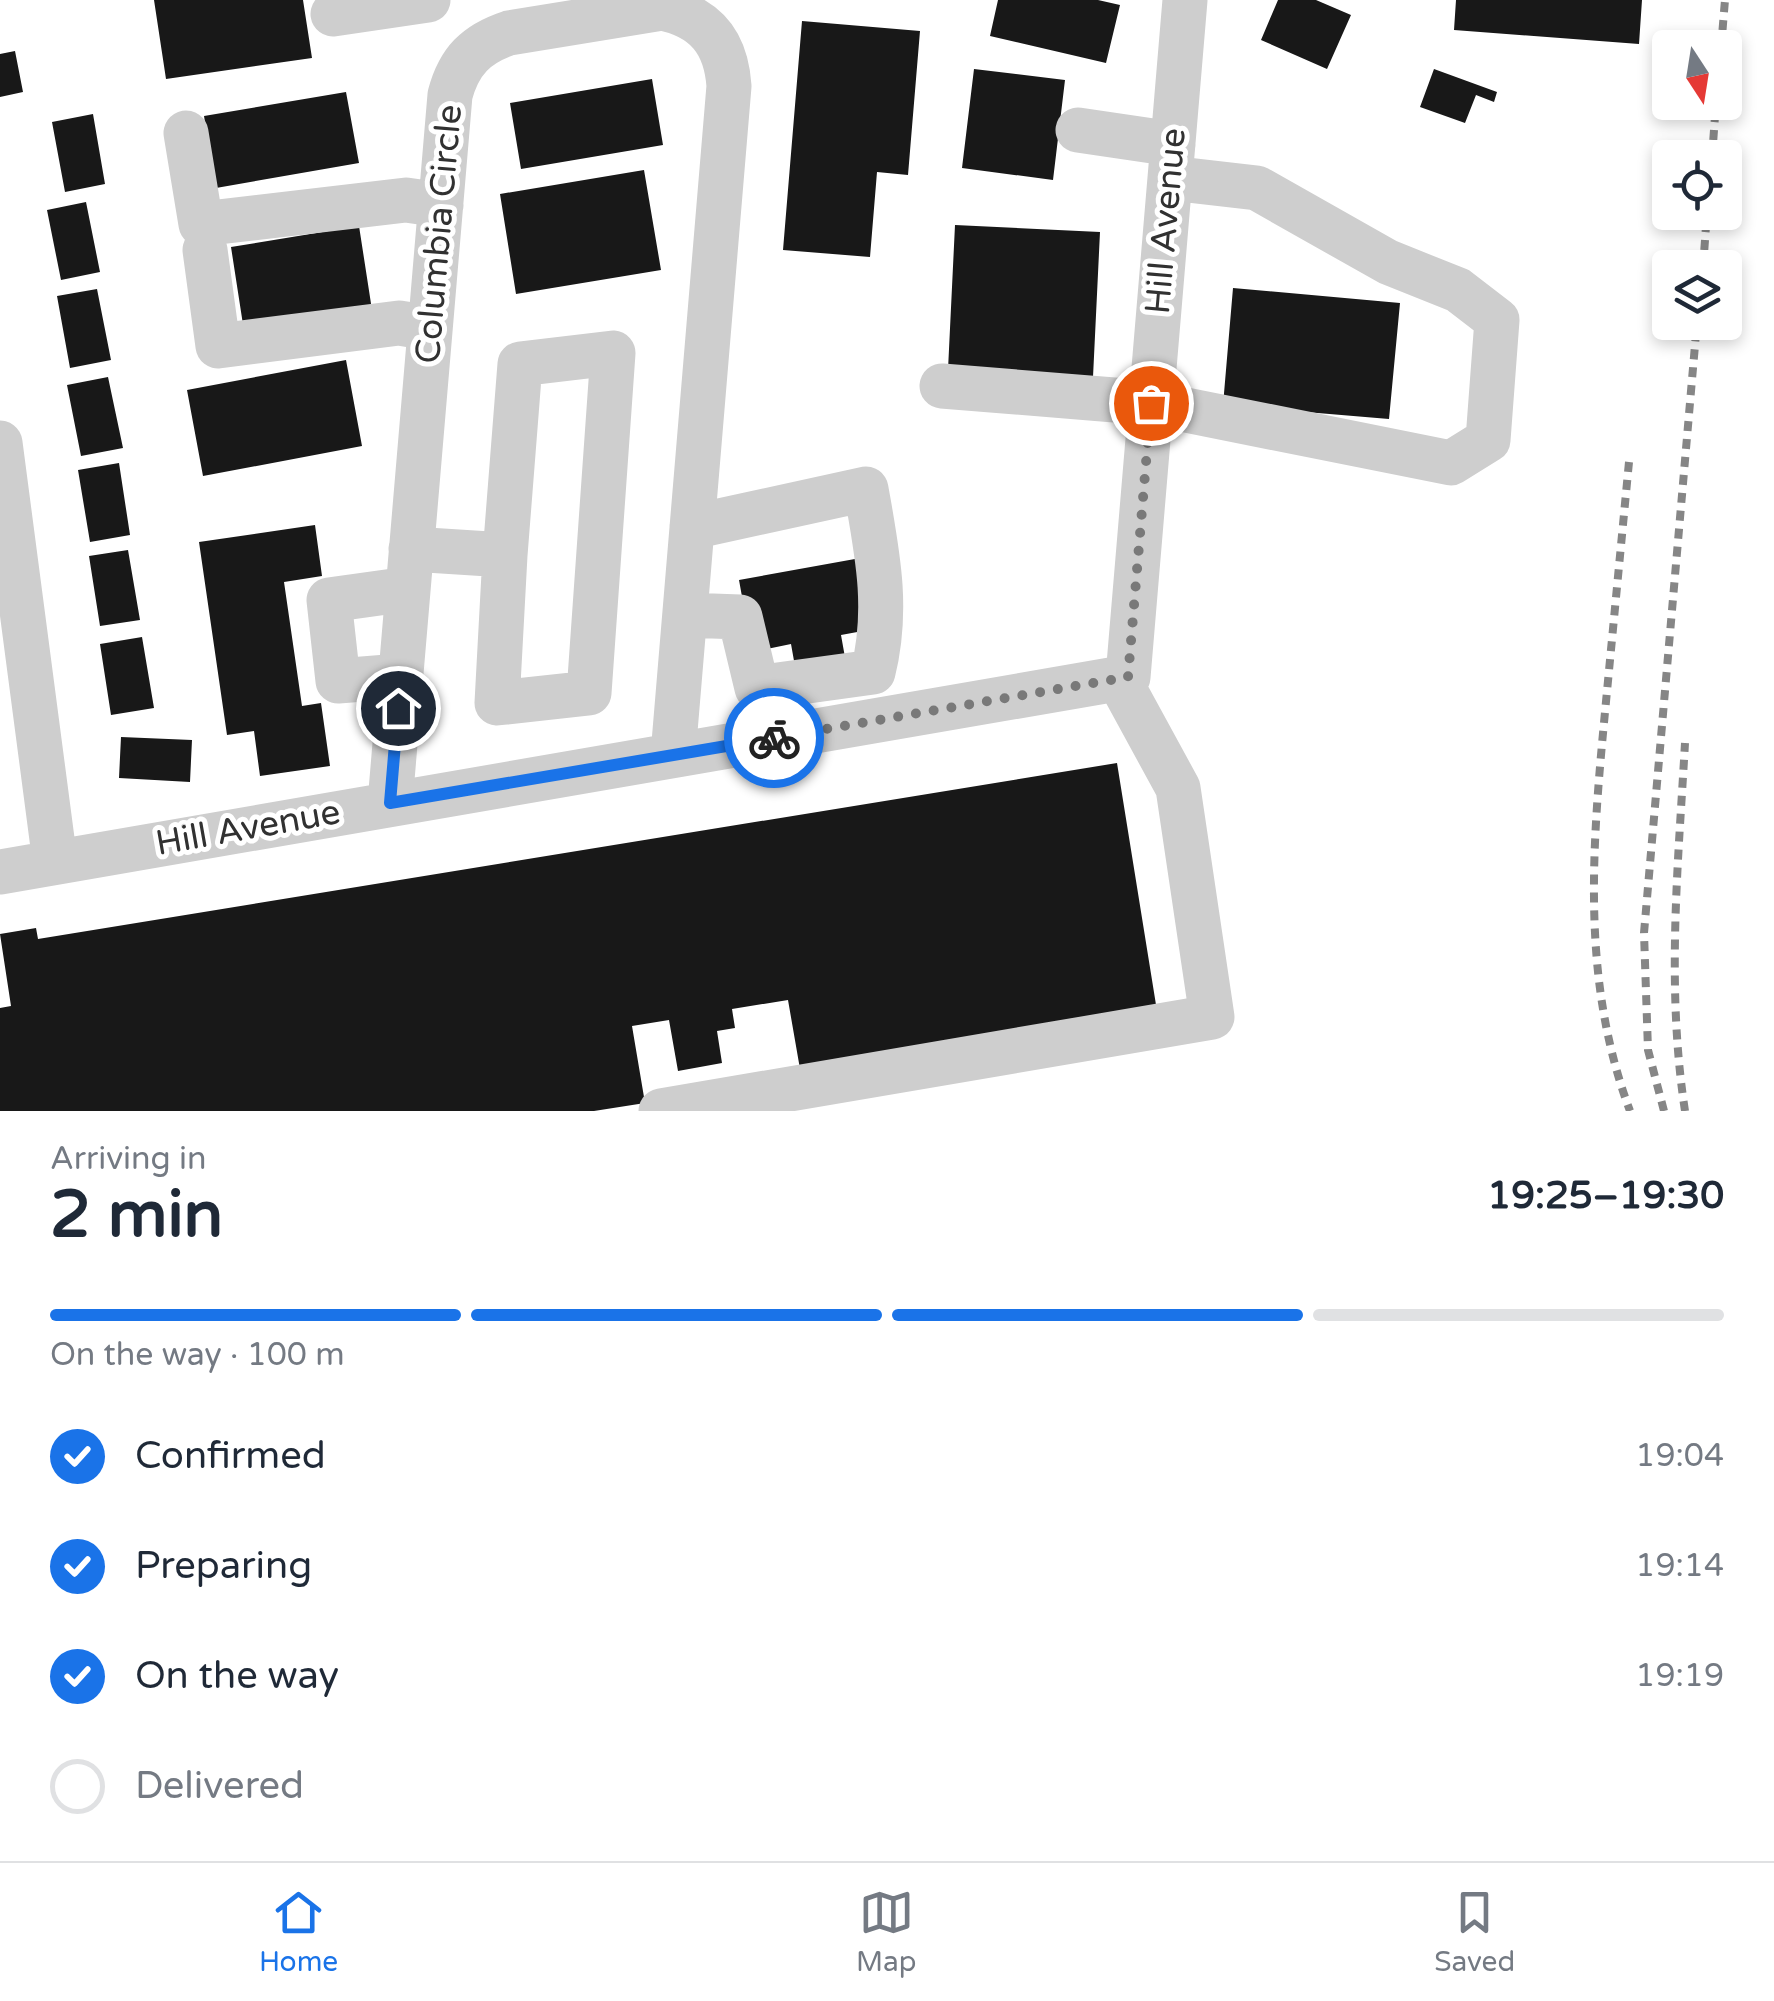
<!DOCTYPE html>
<html lang="en">
<head>
<meta charset="utf-8">
<style>
	:root { --surface:#fff; --page:#f2f2f3; --text:#1f2937; --muted:#747a83; --line:#e0e1e3; --accent:#1a73e8 }
	body { margin:0; font-family:"Varela Round",sans-serif; background:var(--page); color:var(--text); height:100vh; display:flex; flex-direction:column; font-size:38px; white-space:nowrap }
	* { box-sizing:border-box; margin:0 }
	p { font-size:32px; color:var(--muted) }
	.icon { flex:none; width:55px; height:55px; fill:none; stroke:currentColor; stroke-width:2; stroke-linecap:round; stroke-linejoin:round }
	.map { position:relative; height:1111px; overflow:hidden }
	.side { display:flex; flex-direction:column; background:var(--surface); flex:1 }
	.side>* { flex:none }
	.needle { width:65px; rotate:168deg }
	.buttons { position:absolute; left:1652px; top:30px; display:grid; gap:20px }
	.buttons a { display:grid; place-items:center; width:90px; height:90px; border-radius:10px; background:var(--surface); box-shadow:0 5px 15px #0003; font-size:50px }
	.pin { position:absolute; display:grid; place-items:center; width:85px; height:85px; color:#fff; margin:-42px; border:5px solid #fff; border-radius:50%; box-shadow:0 2px 10px #0007 }
	.courier { position:absolute; display:grid; place-items:center; width:100px; height:100px; margin:-50px; border:8px solid #1a73e8; border-radius:50%; background:#fff; color:#222; box-shadow:0 2px 12px #0007 }
	.overview em { font-style:normal; font-weight:700 }
	.overview div { display:flex; flex-direction:column-reverse }
	.overview { display:flex; align-items:center; justify-content:space-between; height:170px; padding:0 50px }
	h1 { font-size:65px; font-weight:700; line-height:75px }
	.bar { display:grid; grid-template-columns:repeat(4,1fr); gap:15px 10px; align-content:center; height:120px; padding:0 50px }
	.bar i { height:12px; border-radius:8px; background:var(--line) }
	.bar .active { background:var(--accent) }
	.bar p { grid-column:span 4 }
	ol { padding:0 50px; list-style:none }
	li { display:flex; align-items:center; gap:30px; height:110px }
	li p { margin-inline-start:auto }
	li .icon { padding:10px; border-radius:50%; background:var(--accent); color:#fff; stroke-width:4 }
	li:last-child { color:var(--muted) }
	li i { width:55px; height:55px; border:5px solid var(--line); border-radius:50% }
	.tabs { display:flex; justify-content:space-around; align-items:center; height:140px; border-top:2px solid var(--line); background:var(--surface); font-size:28px; color:var(--muted) }
	.tabs a { display:grid; justify-items:center; gap:5px }
	.tabs .active { color:var(--accent) }
	.map>svg:first-child { display:block }
</style>
</head>
<body>
<div class="map">
<svg width="1774" height="1111" viewBox="0 0 1774 1111">
	<rect width="100%" height="100%" fill="#fff"/>
	<path fill="#181818" d="M154 0H303L312 58 166 79Z
		M998 0H1098L1120 5 1106 63 990 36Z
		M1278 0H1316L1351 15 1327 69 1261 40Z
		M1456 0H1642L1639 44 1454 30Z
		M802 21 920 31 908 175 877 172 870 257 783 250Z
		M15 51 23 92 0 97V54Z
		M974 69 1065 80 1053 180 962 168Z
		M1434 69 1497 92 1494 102 1476 95 1465 123 1420 107Z
		M652 79 663 145 521 169 510 103Z
		M346 92 359 163 216 188 204 116Z
		M93 114 105 184 65 192 52 122Z
		M644 170 661 270 516 294 500 194Z
		M86 202 100 272 61 280 47 210Z
		M955 225 1100 232 1093 377 948 370Z
		M359 226 372 310 244 331 231 247Z
		M1233 288 1400 303 1389 419 1223 405Z
		M97 289 111 360 70 368 57 296Z
		M346 360 362 446 203 476 187 390Z
		M108 377 123 448 81 456 67 385Z
		M119 463 130 535 90 542 78 470Z
		M315 525 322 576 284 582 302 706 321 703 330 766 260 776 254 731 227 735 199 542Z
		M128 550 140 620 100 626 89 556Z
		M866 557 879 628 841 635 846 663 796 672 791 644 752 652 739 580Z
		M142 637 154 708 111 715 100 644Z
		M121 737 192 740 190 782 119 778Z
		M1117 763 1157 1011 800 1069 788 1000 732 1009 735 1028 717 1031 722 1063 678 1071 669 1020 632 1026 645 1103 594 1111H0V1008L11 1006 0 934 36 928 38 939Z"/>
	<g fill="none" stroke-linecap="round" stroke-linejoin="round">
		<path stroke="#cecece" stroke-width="45" d="M333 14 428 0
			M1078 130 1173 144
			M186 133 201 224 406 200 441 205
			M205 250 218 346 399 323 430 328
			M942 386 1151 403 1451 463 1488 440 1497 320 1458 290 1388 262 1257 188 1170 178
			M0 443 55 862
			M411 549 505 555 497 703 589 693 613 353 520 364 505 555
			M685 615 740 617 757 688 873 672C889 608 877 552 866 489L692 527
			M400 676 338 681 329 600 408 589
			M390 803 450 95C459 61 476 44 509 33L662 8C705 17 726 42 729 86L673 755
			M0 872 1128 677 1185 0
			M661 1111 1212 1017 1178 788 1118 678"/>
		<path stroke="#868686" stroke-width="8" stroke-dasharray="10 8" stroke-linecap="butt" d="M1721 48 1725 0
			M1712 158 1716 102
			M1703 268 1707 212
			M1629 462C1621 545 1613 629 1605 712 1592 848 1581 980 1630 1111
			M1664 1111 1648 1050 1644 933 1697 322
			M1685 1111C1666 987 1678 867 1685 743"/>
	</g>
	<g fill="none" stroke-linecap="round" stroke-linejoin="round">
		<path stroke="#797979" stroke-width="10" stroke-dasharray="0 18" d="M774 738 1128 677 1151 403"/>
		<path stroke="#1a73e8" stroke-width="12" d="M398 708 390 803 774 738"/>
	</g>
	<g text-anchor="middle" dominant-baseline="central" stroke-width="10" stroke-linejoin="round" paint-order="stroke">
		<g font-size="35" fill="#313131" stroke="#fff">
			<text transform="translate(1166 221) rotate(-85)">Hill Avenue</text>
			<text transform="translate(439 234) rotate(-85)">Columbia Circle</text>
			<text transform="translate(248 828) rotate(-10)">Hill Avenue</text>
		</g>
	</g>
</svg>
<div class="buttons">
<a><svg class="needle" viewBox="-14 -14 28 28"><path d="M0-13l5 13h-10z" fill="#e53935"/><path d="M0 13l5-13h-10z" fill="#747a83"/></svg></a>
<a><svg class="icon" aria-label="locate" viewBox="0 0 24 24"><circle cx="12" cy="12" r="6"/><path d="M12 2v4M12 18v4M2 12h4M18 12h4"/></svg></a>
<a><svg class="icon" aria-label="layers" viewBox="0 0 24 24"><path d="M12 4l9 5-9 5-9-5zM3 14l9 5 9-5"/></svg></a>
</div>
<div class="pin" style="left:1151px;top:403px;background:#ea580c"><svg class="icon" aria-label="bag" viewBox="0 0 24 24"><path d="M5 8h14l-1 12H6zM9 8a3 3 0 0 1 6 0"/></svg></div>
<div class="pin" style="left:398px;top:708px;background:#1f2937"><svg class="icon" aria-label="home" viewBox="0 0 24 24"><path d="M3 11l9-7 9 7M6 9v11h12V9"/></svg></div>
<div class="courier" style="left:774px;top:738px"><svg class="icon" aria-label="bike" viewBox="0 0 24 24"><circle cx="6" cy="16" r="4"/><circle cx="18" cy="16" r="4"/><path d="M6 16l4-8h5l3 8M10 8l3 8H6M13 5h3"/></svg></div>
</div>
<section class="side">
<div class="overview"><div><h1>2 min</h1><p>Arriving in</p></div><em>19:25–19:30</em></div>
<div class="bar"><i class="active"></i><i class="active"></i><i class="active"></i><i></i><p>On the way · 100 m</p></div>
<ol>
<li><svg class="icon" aria-label="check" viewBox="0 0 24 24"><path d="M5 12l5 5 9-10"/></svg>Confirmed<p>19:04</p></li>
<li><svg class="icon" aria-label="check" viewBox="0 0 24 24"><path d="M5 12l5 5 9-10"/></svg>Preparing<p>19:14</p></li>
<li><svg class="icon" aria-label="check" viewBox="0 0 24 24"><path d="M5 12l5 5 9-10"/></svg>On the way<p>19:19</p></li>
<li><i></i>Delivered</li>
</ol>
</section>
<nav class="tabs">
<a class="active"><svg class="icon" aria-label="home" viewBox="0 0 24 24"><path d="M3 11l9-7 9 7M6 9v11h12V9"/></svg>Home</a>
<a><svg class="icon" aria-label="map" viewBox="0 0 24 24"><path d="M3 6l6-2 6 2 6-2v14l-6 2-6-2-6 2zM9 4v14M15 6v14"/></svg>Map</a>
<a><svg class="icon" aria-label="saved" viewBox="0 0 24 24"><path d="M7 4h10v16l-5-4-5 4z"/></svg>Saved</a>
</nav>
</body>
</html>
